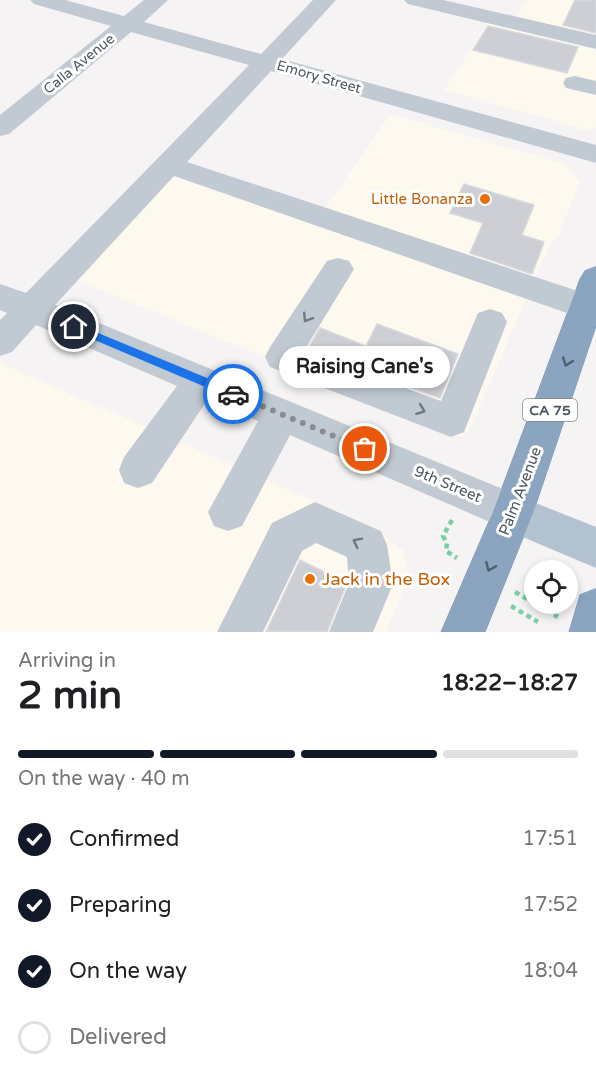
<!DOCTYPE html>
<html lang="en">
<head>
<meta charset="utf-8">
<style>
	:root { --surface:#fff; --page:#f6f6f6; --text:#202124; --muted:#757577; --line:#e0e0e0; --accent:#111827 }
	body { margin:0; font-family:"Varela Round",sans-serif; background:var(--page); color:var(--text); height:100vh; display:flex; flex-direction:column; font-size:22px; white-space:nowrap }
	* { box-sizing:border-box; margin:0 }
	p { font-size:20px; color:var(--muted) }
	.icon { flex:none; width:33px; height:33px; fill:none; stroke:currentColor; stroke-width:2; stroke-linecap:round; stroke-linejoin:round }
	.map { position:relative; height:632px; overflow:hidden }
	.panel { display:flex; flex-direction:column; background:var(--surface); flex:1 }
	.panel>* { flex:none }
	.controls { position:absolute; left:524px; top:560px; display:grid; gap:12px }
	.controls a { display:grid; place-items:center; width:54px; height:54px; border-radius:50%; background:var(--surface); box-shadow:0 3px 9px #0003; font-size:30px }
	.pin { position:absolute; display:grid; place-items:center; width:51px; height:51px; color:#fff; margin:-26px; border:3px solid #fff; border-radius:50%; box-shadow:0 2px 6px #0007 }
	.courier { position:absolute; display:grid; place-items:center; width:60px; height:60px; margin:-30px; border:4px solid #1a73e8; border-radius:50%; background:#fff; color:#222; box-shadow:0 2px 8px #0007 }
	.bubble { position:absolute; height:42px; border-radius:21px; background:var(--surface); box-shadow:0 3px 9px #0003; font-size:20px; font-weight:700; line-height:42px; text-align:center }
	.summary em { font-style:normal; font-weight:700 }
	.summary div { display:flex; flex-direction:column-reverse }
	.summary { display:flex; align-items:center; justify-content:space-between; height:102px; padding:0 18px }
	h1 { font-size:39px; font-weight:700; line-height:45px }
	.bar { display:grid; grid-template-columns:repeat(4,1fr); gap:9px 6px; align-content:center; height:72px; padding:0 18px }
	.bar i { height:8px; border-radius:4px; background:var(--line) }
	.bar .selected { background:var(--accent) }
	.bar p { grid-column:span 4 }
	ol { padding:0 18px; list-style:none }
	li { display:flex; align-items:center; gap:18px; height:66px }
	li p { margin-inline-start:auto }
	li .icon { padding:6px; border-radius:50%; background:var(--accent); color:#fff; stroke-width:4 }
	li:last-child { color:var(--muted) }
	li i { width:33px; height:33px; border:3px solid var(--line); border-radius:50% }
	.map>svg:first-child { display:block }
</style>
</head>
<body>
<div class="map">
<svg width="596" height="632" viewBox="0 0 596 632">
	<rect width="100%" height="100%" fill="#f5f3f3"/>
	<path fill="#fdf9ef" d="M527 0H596V127L584 131 577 129 578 127 444 90 490 20 512 25Z
		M390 114 565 164 580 181 559 235 551 243 469 431 461 437 71 278 171 171 317 220Z
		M0 363 373 527 404 551 408 579 386 632H0Z"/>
	<path fill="#cdcfd5" stroke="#d7d9de" stroke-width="1.5" d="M575 0H596V33L563 25Z
		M488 26 578 47 567 73 473 50Z
		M464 184 534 205 522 235 544 242 532 274 470 253 483 223 450 213Z
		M377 324 458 354 440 398 307 350 320 328 366 346Z
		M300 560 347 583 327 632H266Z"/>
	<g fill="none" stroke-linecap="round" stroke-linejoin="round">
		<defs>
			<path id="highway" d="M596 267V326L533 513 485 632H441L493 512 580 279 585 271Z
				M596 589V632H569L580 595Z"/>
		</defs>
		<use href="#highway" stroke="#7690ad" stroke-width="1"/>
		<path stroke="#7ad0a6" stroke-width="4.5" stroke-dasharray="5 4" stroke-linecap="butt" d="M452 520 443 536 447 543 446 551 457 558
			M515 592 558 617
			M511 606 538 622"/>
		<path fill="#c1cad2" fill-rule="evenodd" d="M30 0H65L124 16 144 0H168L144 22 261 54 313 0H336L282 59 596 145V163L271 71 187 162 596 297V317L587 320 174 176 55 305 527 499 533 513 527 527 513 532 290 435 242 526 228 531 214 526 208 512 258 421 208 399 152 483 138 488 124 483 119 470 124 457 177 386 36 325 12 352 0 356V320L7 313 0 310V284L26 293 249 65 131 32 9 134 0 136V115L111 26 34 4Z
			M404 0H443L596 35V49L408 4Z
			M575 76 596 81V95L566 88 563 83 566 78Z
			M338 258 349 261 354 269 304 351 441 401 478 313 490 309 502 313 507 322 464 432 451 437 270 367 265 357 270 347 327 261Z
			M315 502 381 531 387 545 393 584 373 632H329L349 583 347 557 316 543 302 551 263 632H217L272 523Z"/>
		<path fill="#b3c2d1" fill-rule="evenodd" d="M513 494 596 527V568L499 527 493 513 499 499Z"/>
		<use href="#highway" fill="#8ba5c1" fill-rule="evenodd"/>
	</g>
	<defs><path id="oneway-chevron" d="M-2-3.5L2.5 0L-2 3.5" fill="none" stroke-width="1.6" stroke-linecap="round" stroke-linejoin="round" transform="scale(1.5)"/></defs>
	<g stroke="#6e7983">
		<use href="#oneway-chevron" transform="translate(307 318) rotate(122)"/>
		<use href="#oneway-chevron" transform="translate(421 410) rotate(21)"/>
		<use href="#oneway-chevron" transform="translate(357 542) rotate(-153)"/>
	</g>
	<g stroke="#505e6b">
		<use href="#oneway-chevron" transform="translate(567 362) rotate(110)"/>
		<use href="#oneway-chevron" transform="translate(490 567) rotate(113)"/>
	</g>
	<path fill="#1a73e8" d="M74 323 236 390 238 394 236 397H229L71 330V325Z"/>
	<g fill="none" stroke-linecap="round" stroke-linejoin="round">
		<path stroke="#868d94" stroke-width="6" stroke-dasharray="0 10.8" d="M233 394 365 449"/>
	</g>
	<g fill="#e8710a" stroke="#fff" stroke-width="2">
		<circle cx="485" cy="199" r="6"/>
		<circle cx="310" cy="579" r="6"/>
	</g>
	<g text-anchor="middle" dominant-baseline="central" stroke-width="6" stroke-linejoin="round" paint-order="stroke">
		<g font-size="14" fill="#4a5661" stroke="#fff">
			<text transform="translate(79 64) rotate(-39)">Calla Avenue</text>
			<text transform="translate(319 77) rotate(16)">Emory Street</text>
		</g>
		<rect fill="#fff" stroke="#808990" stroke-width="1.5" x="523" y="399" width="54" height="22" rx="4.5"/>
		<g font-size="14" font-weight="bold" fill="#4a5661">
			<text x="550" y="410">CA 75</text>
		</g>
		<g font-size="15" fill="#c56008" stroke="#fff" text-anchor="end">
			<text x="473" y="199">Little Bonanza</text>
		</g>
		<g font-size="15" fill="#4a5661" stroke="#fff">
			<text transform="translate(448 484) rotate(23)">9th Street</text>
			<text transform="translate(520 491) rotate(-69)">Palm Avenue</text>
		</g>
		<g font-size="18" fill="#c56008" stroke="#fff" text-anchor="start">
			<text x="322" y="579">Jack in the Box</text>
		</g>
	</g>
</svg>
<div class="controls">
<a><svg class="icon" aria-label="locate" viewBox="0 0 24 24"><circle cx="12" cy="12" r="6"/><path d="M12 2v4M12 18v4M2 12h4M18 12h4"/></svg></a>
</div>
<div class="pin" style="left:365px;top:449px;background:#ea580c"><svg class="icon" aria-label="bag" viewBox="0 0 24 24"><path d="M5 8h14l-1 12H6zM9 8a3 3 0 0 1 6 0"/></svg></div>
<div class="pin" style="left:74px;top:327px;background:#1f2937"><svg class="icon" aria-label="home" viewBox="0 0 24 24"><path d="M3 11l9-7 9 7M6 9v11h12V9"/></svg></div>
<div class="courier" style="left:233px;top:394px"><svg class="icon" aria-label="car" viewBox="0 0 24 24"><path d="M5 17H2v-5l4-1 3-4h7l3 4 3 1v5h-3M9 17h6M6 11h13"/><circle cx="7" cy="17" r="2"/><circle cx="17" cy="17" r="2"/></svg></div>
<div class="bubble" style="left:279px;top:346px;width:171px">Raising Cane's</div>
</div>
<section class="panel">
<div class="summary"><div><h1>2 min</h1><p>Arriving in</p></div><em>18:22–18:27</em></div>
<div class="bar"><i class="selected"></i><i class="selected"></i><i class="selected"></i><i></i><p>On the way · 40 m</p></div>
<ol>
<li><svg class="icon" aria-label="check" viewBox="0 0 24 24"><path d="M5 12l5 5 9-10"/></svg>Confirmed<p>17:51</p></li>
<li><svg class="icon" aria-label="check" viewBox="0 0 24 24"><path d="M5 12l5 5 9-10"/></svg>Preparing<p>17:52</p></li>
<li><svg class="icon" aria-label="check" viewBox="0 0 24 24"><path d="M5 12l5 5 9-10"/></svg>On the way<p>18:04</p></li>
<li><i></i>Delivered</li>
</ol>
</section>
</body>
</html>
